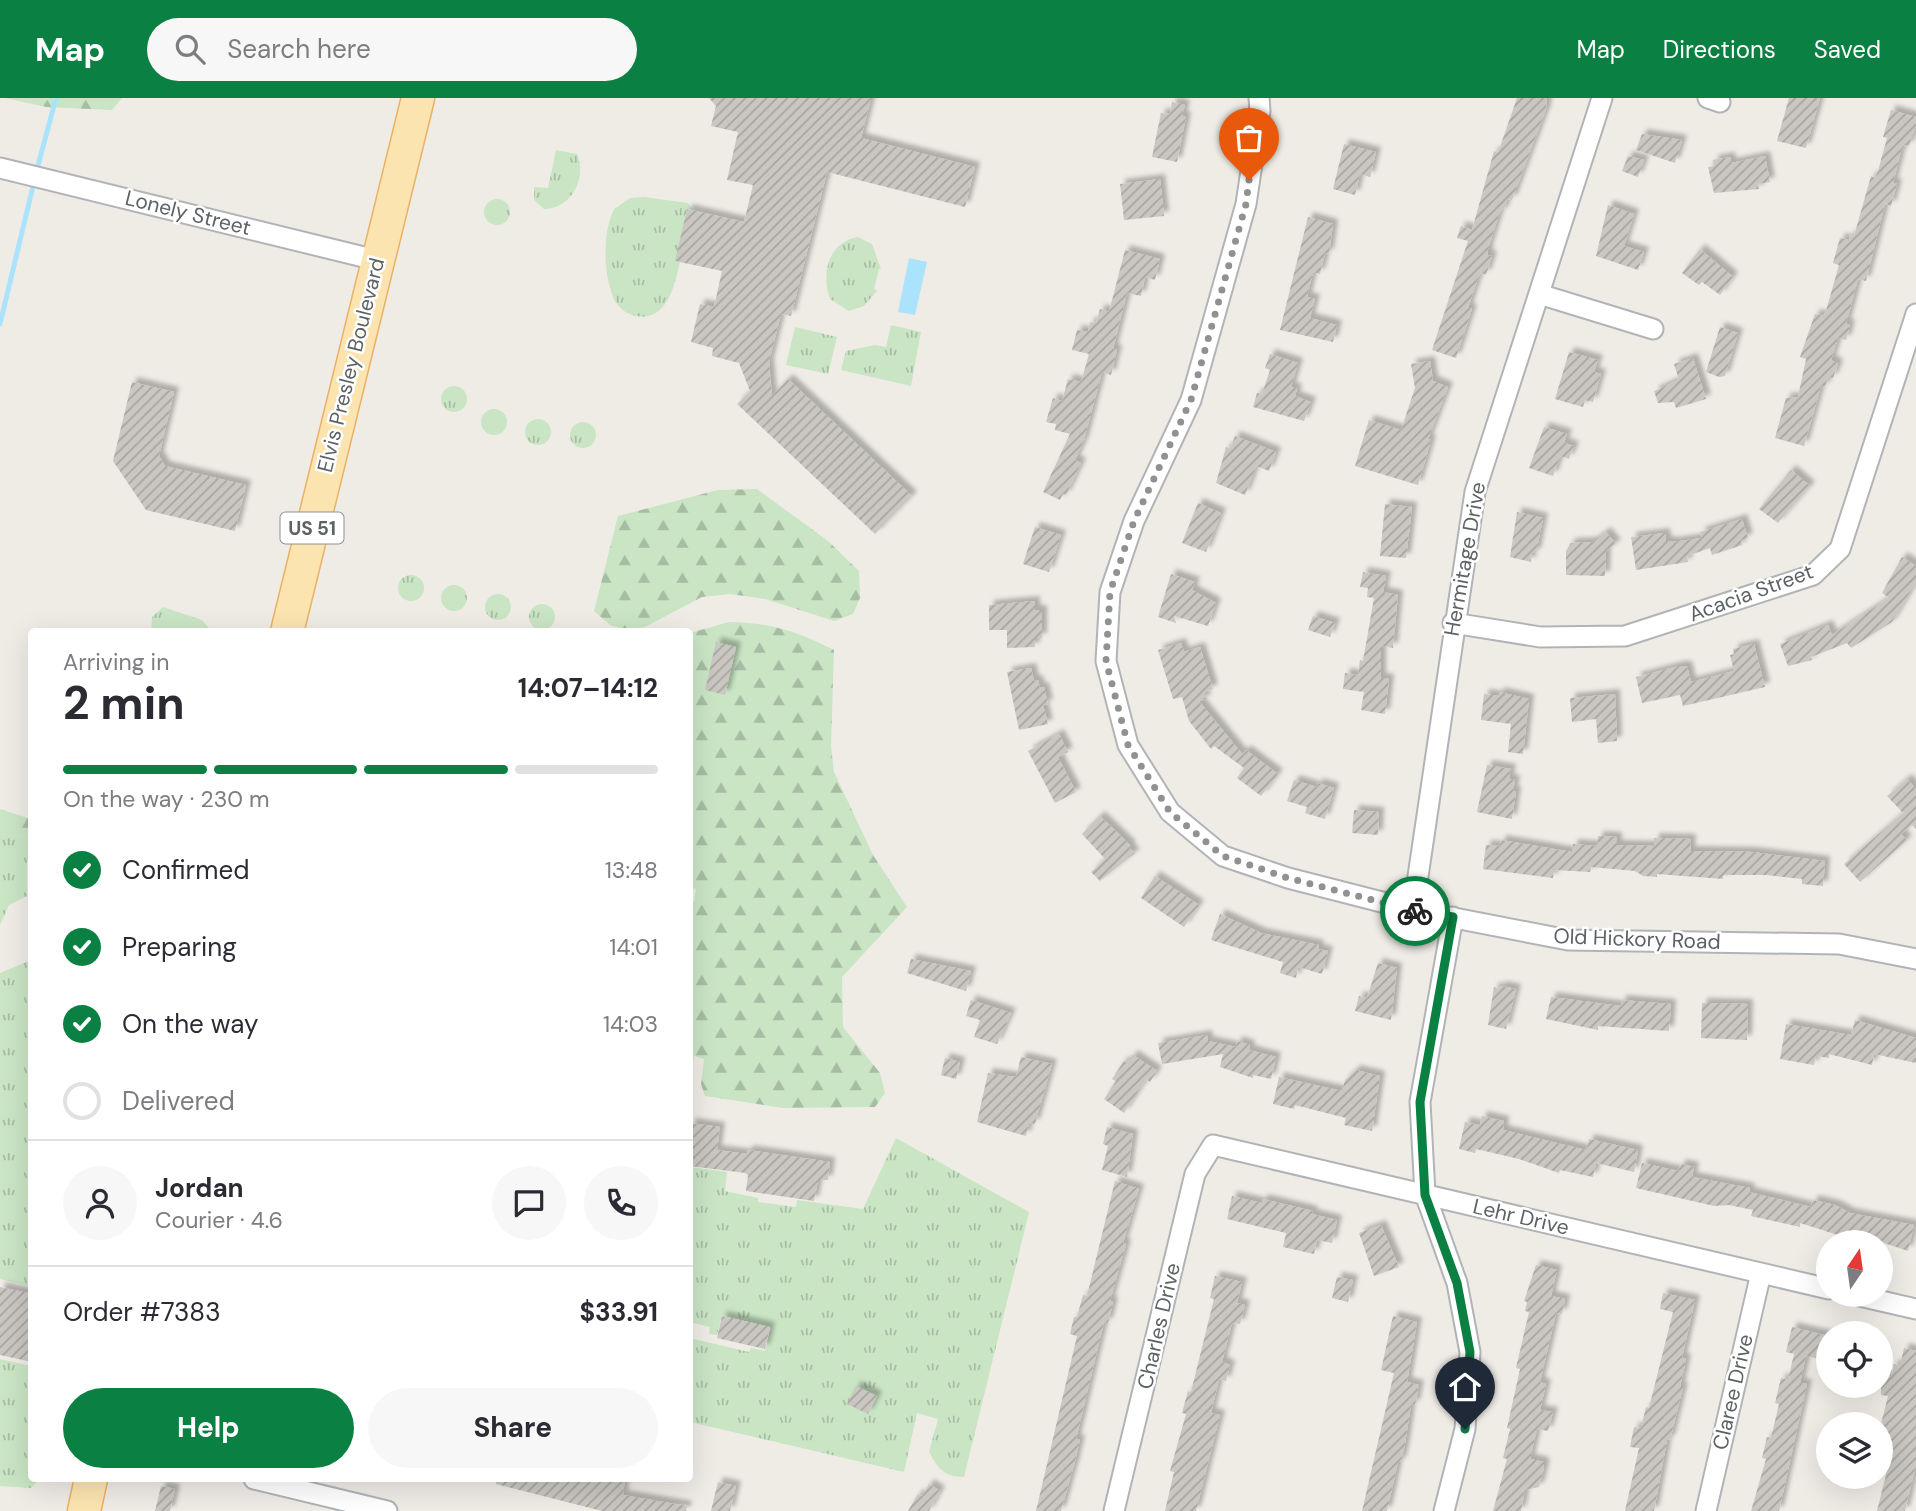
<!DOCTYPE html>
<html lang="en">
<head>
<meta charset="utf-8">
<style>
	:root { --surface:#fff; --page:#f7f7f7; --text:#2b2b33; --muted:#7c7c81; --line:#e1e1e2; --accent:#0b8043 }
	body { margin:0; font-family:"DM Sans",sans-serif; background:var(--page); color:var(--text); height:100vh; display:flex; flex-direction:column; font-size:26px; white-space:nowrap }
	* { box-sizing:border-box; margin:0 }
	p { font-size:23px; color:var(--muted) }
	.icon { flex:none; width:38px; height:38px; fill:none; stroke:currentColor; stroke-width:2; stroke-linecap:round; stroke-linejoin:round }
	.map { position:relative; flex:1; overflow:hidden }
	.drawer { position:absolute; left:28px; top:530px; width:665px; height:854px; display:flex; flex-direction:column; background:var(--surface); border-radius:7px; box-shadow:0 7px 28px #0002 }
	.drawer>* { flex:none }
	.needle { width:46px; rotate:13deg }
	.fabs { position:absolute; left:1816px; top:1132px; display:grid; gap:14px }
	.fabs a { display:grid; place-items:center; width:77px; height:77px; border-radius:50%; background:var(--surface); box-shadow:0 7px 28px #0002; font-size:35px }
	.pin { position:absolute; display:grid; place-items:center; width:60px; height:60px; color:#fff; margin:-72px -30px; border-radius:50% 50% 50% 0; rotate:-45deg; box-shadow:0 0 7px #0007 }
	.pin .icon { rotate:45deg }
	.courier { position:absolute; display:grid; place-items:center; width:70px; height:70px; margin:-35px; border:5px solid #0b8043; border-radius:50%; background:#fff; color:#222; box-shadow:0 2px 9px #0007 }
	.overview em { font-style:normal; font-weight:700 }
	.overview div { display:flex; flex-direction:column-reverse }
	.overview { display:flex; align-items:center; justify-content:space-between; height:119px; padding:0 35px }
	h1 { font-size:46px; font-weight:700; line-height:52px }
	.bar { display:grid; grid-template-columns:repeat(4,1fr); gap:10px 7px; align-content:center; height:84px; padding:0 35px }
	.bar i { height:9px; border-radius:5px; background:var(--line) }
	.bar .active { background:var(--accent) }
	.bar p { grid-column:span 4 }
	.line { display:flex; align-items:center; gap:18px; padding:0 35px; border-top:2px solid var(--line) }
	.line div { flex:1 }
	.round { display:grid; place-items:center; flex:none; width:74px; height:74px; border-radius:37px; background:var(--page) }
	ol { padding:0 35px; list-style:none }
	li { display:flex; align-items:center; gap:21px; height:77px }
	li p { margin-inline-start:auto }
	li .icon { padding:7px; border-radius:50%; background:var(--accent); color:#fff; stroke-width:4 }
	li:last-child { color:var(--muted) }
	li i { width:38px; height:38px; border:4px solid var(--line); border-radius:50% }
	.cta { display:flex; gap:14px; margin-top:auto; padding:14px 35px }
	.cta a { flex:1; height:80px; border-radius:42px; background:var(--accent); color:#fff; font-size:28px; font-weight:700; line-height:80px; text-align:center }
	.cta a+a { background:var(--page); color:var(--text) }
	header { display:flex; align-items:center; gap:42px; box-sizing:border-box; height:98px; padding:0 35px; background:var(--accent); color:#fff }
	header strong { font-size:33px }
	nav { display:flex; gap:38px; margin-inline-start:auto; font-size:24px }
	.search { width:490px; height:63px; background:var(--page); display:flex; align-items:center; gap:18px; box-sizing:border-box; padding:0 24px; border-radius:38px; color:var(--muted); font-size:26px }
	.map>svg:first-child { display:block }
</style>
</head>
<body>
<header>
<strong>Map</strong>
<div class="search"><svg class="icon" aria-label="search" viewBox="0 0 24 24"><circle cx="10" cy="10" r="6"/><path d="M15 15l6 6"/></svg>Search here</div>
<nav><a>Map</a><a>Directions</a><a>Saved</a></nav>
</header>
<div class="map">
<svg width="1916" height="1413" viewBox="0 0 1916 1413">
	<defs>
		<pattern id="grass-tufts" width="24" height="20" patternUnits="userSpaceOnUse" patternTransform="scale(1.75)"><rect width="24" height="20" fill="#c9e5c4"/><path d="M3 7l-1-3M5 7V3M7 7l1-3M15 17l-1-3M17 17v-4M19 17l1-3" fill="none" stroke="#a6bda3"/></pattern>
		<pattern id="forest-firs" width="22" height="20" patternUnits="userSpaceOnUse" patternTransform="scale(1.75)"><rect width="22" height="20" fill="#c9e5c4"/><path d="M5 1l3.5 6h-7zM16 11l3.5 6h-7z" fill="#a6bda3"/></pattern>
		<pattern id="building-hatch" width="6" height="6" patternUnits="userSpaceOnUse" patternTransform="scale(1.75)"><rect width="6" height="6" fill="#cac7c2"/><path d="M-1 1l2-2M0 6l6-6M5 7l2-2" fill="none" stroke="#a7a5a1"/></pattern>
		<filter id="shadow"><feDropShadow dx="5" dy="-5" stdDeviation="2" flood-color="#0004"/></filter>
	</defs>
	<rect width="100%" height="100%" fill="#efece6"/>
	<path fill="url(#grass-tufts)" d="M556 52 577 56C587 80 572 110 544 111L534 102V89L548 90Z
		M644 99 688 105 693 112 687 111 676 163 680 164C675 186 667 224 637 218 628 217 620 211 615 203 603 179 602 135 614 111L630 100Z
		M484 114a13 13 0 1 1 26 0a13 13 0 1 1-26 0Z
		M858 139 872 146 881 171H879L874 191 877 193 864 208 849 213 830 201C821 176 828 144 858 139Z
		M891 227 921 234 911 288 841 272 846 253 875 247 886 249Z
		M795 229 837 239 828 276 786 267Z
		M441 301a13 13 0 1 1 26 0a13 13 0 1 1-26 0Z
		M481 324a13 13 0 1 1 26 0a13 13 0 1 1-26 0Z
		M525 334a13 13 0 1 1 26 0a13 13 0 1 1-26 0Z
		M570 337a13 13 0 1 1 26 0a13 13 0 1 1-26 0Z
		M398 490a13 13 0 1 1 26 0a13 13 0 1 1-26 0Z
		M441 500a13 13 0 1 1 26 0a13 13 0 1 1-26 0Z
		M485 509a13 13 0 1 1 26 0a13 13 0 1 1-26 0Z
		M529 519a13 13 0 1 1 26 0a13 13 0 1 1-26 0Z
		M163 509 202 522 209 530 208 534H151L152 519Z
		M0 736 31 740V763H27V798L9 807 0 827Z
		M31 862V1188L0 1181V875Z
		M896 1040 1029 1114 964 1379C945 1379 938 1371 929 1354L938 1321 917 1315 904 1374 690 1324V1240L749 1254 751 1250 765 1253 771 1230 722 1217 717 1237 709 1236 710 1229 690 1224V1069L727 1074 725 1093 758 1100V1104L796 1109 797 1102 863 1111Z
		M0 1261 31 1268 32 1381H40L31 1390 0 1388Z"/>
	<path fill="url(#forest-firs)" d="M5 0H122L112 12 46 9Z
		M757 391 828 443 859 473 860 500 853 516 834 523 765 501 730 496 702 499 645 529 627 532 610 527 594 513 618 418 718 392Z
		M729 524C772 525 797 533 834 552L831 648 834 674 873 757 907 809 842 879 843 929 880 975 885 995 875 1009 783 1010 705 998 701 986 704 961 694 958 690 992V803L694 804 696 791 690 789V535Z
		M0 711 31 721V740L0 736Z"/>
	<path fill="#aae3fb" d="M909 160 927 164 915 217 898 214Z"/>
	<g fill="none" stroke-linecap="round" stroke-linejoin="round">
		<path stroke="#aae3fb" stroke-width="5" d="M36 75 56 0
			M0 226 34 84"/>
	</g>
	<path fill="url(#building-hatch)" filter="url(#shadow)" d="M709 0H871L861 40 975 69 965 109 827 74 791 218 781 216 769 264 772 298 788 281 912 398 875 436 737 306 750 293 739 265 712 258 713 250 691 244 700 206 714 209 722 173 675 163 687 111 744 124 753 87 727 82 738 34 711 28 716 8Z
		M1517 0H1547L1546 11 1512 102 1507 101 1503 114 1500 113 1488 151V157L1492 158 1486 177 1481 175 1478 180 1468 210 1472 211 1456 260 1432 252 1468 143 1457 140 1461 128 1472 132 1494 53 1498 55Z
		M1789 0H1820L1806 50 1777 43Z
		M1172 4 1185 7 1182 18 1186 19 1177 64 1152 59 1161 15 1170 16Z
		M1891 12 1916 19V27L1909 48 1905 47 1901 53 1893 85 1897 86 1891 108 1885 106 1866 183 1858 181 1846 226H1850L1847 239 1846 242 1838 240 1831 262 1838 266 1833 280 1828 279 1825 289 1821 288 1804 348 1775 340 1786 300 1798 299 1806 261 1800 259 1815 216 1823 218 1826 213 1839 167 1833 165 1840 140 1849 142 1850 137 1854 138 1871 78 1875 80 1878 73 1887 40 1883 39Z
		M1642 36 1682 42 1675 65 1636 52Z
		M1344 46 1376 54 1370 79 1360 76 1355 97 1333 91Z
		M1628 58 1644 62 1638 79 1622 73Z
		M1765 58 1770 84 1758 86 1759 91 1714 95 1708 69 1714 68 1713 62 1730 59 1731 65Z
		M1160 81 1164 118 1124 122 1120 86Z
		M1608 107 1634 116 1624 148 1644 154 1638 172 1596 158Z
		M1308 119 1333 126 1329 156 1325 155 1320 176 1313 174 1307 199 1315 201 1310 220 1337 227 1333 244 1280 232Z
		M1700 151 1733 179 1720 197 1702 184 1699 187 1682 175Z
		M1125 152 1160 161 1155 182 1145 179 1141 198 1127 195 1113 251 1117 252 1111 277 1102 274 1084 342 1075 362 1081 365 1066 397 1063 396 1060 402 1043 394 1070 336 1055 332 1056 326 1046 324 1053 300 1062 303 1068 281 1081 284 1089 256 1072 252 1077 232 1088 234 1090 224 1096 225 1100 211 1109 214Z
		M1720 229 1738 235 1725 278 1719 279 1706 274Z
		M1569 254 1598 262 1594 274 1601 276 1593 304 1585 302 1583 309 1555 301Z
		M1270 256 1298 265 1291 289 1297 291 1295 298 1311 304 1304 323 1253 309 1257 295 1262 296 1270 272 1265 270Z
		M1693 260 1706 301 1676 310 1674 304 1658 305 1654 293 1679 282 1674 266Z
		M1430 263 1433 283 1448 289 1428 341 1431 342 1418 387 1355 368 1369 322 1401 332 1415 290 1411 266Z
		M132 284 174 294 159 358 165 368 246 387 235 433 146 412 113 363Z
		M1544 329 1567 336 1564 345 1574 348 1569 361 1560 358 1553 378 1529 370Z
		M1235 338 1276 354 1269 373 1256 368 1245 397 1216 385 1226 349 1230 351Z
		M1791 372 1810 388 1778 425 1759 411Z
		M1198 405 1221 415 1206 454 1182 445Z
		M1385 406 1412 409 1406 460 1380 458Z
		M1517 414 1543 420 1536 455H1532L1531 464 1510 459Z
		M1742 421 1748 440 1741 442 1742 447 1712 457 1710 450 1687 458 1688 464 1636 472 1631 439 1665 435 1666 443 1673 444 1702 440 1700 434Z
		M1035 429 1061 437 1049 474 1023 466Z
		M1606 434 1616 446 1606 453 1605 478 1566 477V453L1571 445 1592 444Z
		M1902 459 1916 468V484L1892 524 1851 550 1847 545 1811 559 1812 562 1788 568 1780 546 1828 527 1832 537 1889 500 1882 495Z
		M1363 474 1386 478 1383 494 1398 497 1393 550 1381 548V580L1389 581 1385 616 1361 612 1364 594 1343 591 1345 575 1358 577 1360 562 1363 563 1374 500 1367 499 1368 490 1360 489Z
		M1171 476 1195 484 1192 492 1216 505 1208 528 1174 518 1176 525 1158 519Z
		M1035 503V512H1042V540H1035V549L1007 550V532H989V507Z
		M1313 518 1335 525 1330 539 1308 532Z
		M716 544 736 549 725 597 705 592Z
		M1181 545 1184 554 1200 549 1213 591 1204 594 1206 601 1199 603 1242 656 1246 652 1278 676 1261 698 1237 680 1244 670 1214 648 1211 651 1189 623 1182 599 1173 601 1158 552Z
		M1754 546 1765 589 1683 608 1680 597 1642 605 1636 579 1679 568H1687L1691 584 1734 573 1730 557 1734 556 1733 551Z
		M1031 570 1034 583 1038 582 1040 590 1044 589 1048 606 1043 607 1048 626 1019 632 1007 574Z
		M1499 594 1529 601 1523 656 1508 654 1511 626 1481 622 1484 596 1499 598Z
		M1615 596 1617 643 1598 645 1596 621 1572 624 1570 600Z
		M1059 636 1068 654 1058 659 1076 694 1055 705 1028 653Z
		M1487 667 1511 671 1509 681 1515 682 1513 693H1516L1512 721 1477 714Z
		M1907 681 1916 691V731L1912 727 1901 736 1907 742 1860 784 1844 766 1903 715 1887 698Z
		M1294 682 1317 689 1318 685 1334 690 1325 721 1305 715 1307 709 1287 703Z
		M1354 712 1379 714 1378 737 1352 735Z
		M1100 718 1131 748 1129 750 1135 755 1100 783 1091 774 1105 761 1082 736Z
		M1598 738 1617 739V747L1654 748V740L1691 741 1690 753 1752 754 1825 763 1823 788 1802 786V781L1766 777H1723V781L1657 776V779L1643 778 1635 773 1591 769 1590 774 1554 772 1553 780 1483 771 1486 747 1500 748 1501 742 1572 754 1573 746 1597 748Z
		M1155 778 1199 807 1184 829 1141 800Z
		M1220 816 1261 835 1319 847 1318 851 1328 853 1322 876 1298 869 1296 880 1280 875 1283 864 1211 842Z
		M911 861 971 873 966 893 907 875Z
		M1378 865 1397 870 1391 922 1355 913 1359 898 1367 900Z
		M1501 888 1516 891 1506 931 1488 927 1494 889 1500 891Z
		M1551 899 1621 908V902L1671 906 1669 933 1598 928V932L1546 921Z
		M971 902 1011 915 997 946 974 939 980 922 966 918Z
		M1702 905 1748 906 1747 942 1701 940Z
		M1855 922 1916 940V965L1874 956 1872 967 1829 956V960L1816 958 1814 967 1780 961 1786 926 1851 937Z
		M1207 937 1208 943 1236 949 1237 943 1250 947 1249 952 1276 959 1271 981 1253 977V980L1220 969 1223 956 1162 966 1158 945Z
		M1133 957 1157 973 1150 984 1146 981 1124 1015 1104 1001 1116 983 1112 981 1124 963 1127 965Z
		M1021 959 1052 966 1035 1026 1029 1025 1026 1038 977 1024 988 975 1016 979Z
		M945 960 960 964 956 981 941 977Z
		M1356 972 1380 978 1372 1033 1344 1027 1346 1020 1295 1007 1294 1011 1273 1006 1279 979 1342 993 1345 982Z
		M1482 1018 1504 1023 1503 1032 1586 1052 1589 1041 1638 1052 1634 1074 1596 1065 1593 1079 1560 1072 1559 1075 1519 1061 1476 1051 1475 1055 1459 1051 1465 1024 1480 1027Z
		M690 1025 720 1029 717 1052 747 1056 748 1052 830 1064 828 1082H818L814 1103 746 1093 748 1077 745 1075 690 1068Z
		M1107 1029 1133 1036 1127 1079 1102 1072 1108 1048 1103 1046Z
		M1642 1065 1678 1073 1681 1066 1694 1069 1692 1079 1750 1090 1749 1094 1811 1109 1813 1102 1835 1107 1850 1115 1914 1127 1908 1153 1881 1144H1860L1800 1125V1129L1751 1118 1753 1112 1729 1107 1714 1108 1636 1090Z
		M1115 1083 1139 1091 1123 1145 1126 1146 1110 1203 1113 1204 1108 1225 1104 1224 1076 1341 1080 1342 1075 1363 1061 1413H1036L1077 1238 1070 1236 1074 1219H1077L1083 1197 1087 1198Z
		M1232 1098 1262 1105 1263 1101 1313 1113 1312 1116 1337 1122 1332 1145 1317 1142 1314 1156 1283 1149 1286 1135 1227 1121Z
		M1381 1127 1399 1169 1374 1178 1359 1135Z
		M1536 1167 1557 1172 1551 1198 1565 1201 1562 1216 1556 1215 1540 1284 1546 1286 1540 1312 1553 1314 1548 1333 1537 1331 1530 1361 1544 1364V1370L1539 1389 1525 1392 1521 1413H1493L1507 1361 1503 1360 1510 1331 1507 1330 1520 1271 1516 1270 1529 1214 1525 1213 1527 1204 1524 1203Z
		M1215 1178 1242 1184 1237 1205 1245 1207 1240 1226 1232 1225 1222 1264 1230 1267 1226 1283 1219 1281 1211 1315 1220 1317 1196 1413H1165L1174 1374 1170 1373 1186 1316 1182 1315 1188 1293 1191 1294 1214 1201 1210 1200Z
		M1337 1179 1353 1182 1348 1204 1332 1200Z
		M0 1189 32 1196V1264L0 1257Z
		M1663 1195 1695 1202 1682 1260 1686 1261 1680 1289H1683L1670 1342H1667L1654 1413H1625L1639 1350 1630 1349 1634 1329 1641 1330 1646 1309 1649 1310 1673 1214 1660 1211Z
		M722 1218 770 1229 765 1251 717 1240Z
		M1393 1218 1417 1224 1407 1284 1419 1287 1415 1307 1411 1306 1405 1346 1401 1364H1398L1387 1413H1362L1394 1275 1381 1272Z
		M1792 1229 1829 1238V1263L1806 1258 1800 1285 1807 1286 1779 1413H1751L1766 1361 1762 1360 1767 1339 1771 1340 1779 1306 1775 1305 1781 1280 1788 1282 1794 1256 1786 1254Z
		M1904 1250 1916 1253V1367L1905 1413H1877L1891 1357 1886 1356 1887 1350 1881 1349V1326L1888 1298 1881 1297V1277L1891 1279 1894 1266 1900 1268Z
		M856 1288 877 1298 868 1316 847 1306Z
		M496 1381H625L623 1397 687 1408 686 1413H602L496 1386Z
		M718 1384 736 1388 730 1413H711Z
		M929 1386 940 1393 929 1413H908L918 1396 922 1398Z
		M161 1388 175 1391 170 1413H155Z"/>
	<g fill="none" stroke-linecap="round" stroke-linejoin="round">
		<defs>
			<path id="street" d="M1259 0 1260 13 1246 106 1191 302 1134 423 1110 494 1106 563 1128 647 1170 714 1223 758 1288 780 1413 812 1568 842 1839 846 1916 861
				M1708 0 1720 4
				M0 70 376 162
				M1539 196 1653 231
				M1453 525 1540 539 1625 538 1813 477 1840 451 1916 216
				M1413 812 1475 394 1602 0
				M1855 1197 1916 1211
				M254 1381 387 1413
				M1114 1413 1195 1076 1213 1047 1829 1191
				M1444 1413 1465 1331 1470 1254 1457 1185 1425 1096 1420 1004 1453 819
				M1706 1413 1761 1175"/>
			<path id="primary" d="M287 534 418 0
				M84 1413 91 1381"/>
		</defs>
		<use href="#street" stroke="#b1b4b7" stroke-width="23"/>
		<use href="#primary" stroke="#eab164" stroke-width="35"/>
		<use href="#street" stroke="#fff" stroke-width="19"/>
		<use href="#primary" stroke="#fbe4af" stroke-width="32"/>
	</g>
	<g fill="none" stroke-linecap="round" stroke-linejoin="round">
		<path stroke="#909292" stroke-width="7" stroke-dasharray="0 12.6" d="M1249 82 1246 106 1191 302 1134 423 1110 494 1106 563 1128 647 1170 714 1223 758 1288 780 1415 813"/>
		<path stroke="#0b8043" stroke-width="9" d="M1415 813 1453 819 1420 1004 1425 1097 1457 1185 1470 1254 1465 1331"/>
	</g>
	<g text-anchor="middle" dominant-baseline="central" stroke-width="5" stroke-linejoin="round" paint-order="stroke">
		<rect fill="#fff" stroke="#8e9193" stroke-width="2" x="280.5" y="414.5" width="63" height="31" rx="5"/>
		<g font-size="19" font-weight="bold" fill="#5d6265">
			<text x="312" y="430">US 51</text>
		</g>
		<g font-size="21" fill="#5d6265" stroke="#fff">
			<text transform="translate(188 115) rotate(14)">Lonely Street</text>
			<text transform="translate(351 267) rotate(-76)">Elvis Presley Boulevard</text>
			<text transform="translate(1465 461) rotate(-80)">Hermitage Drive</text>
			<text transform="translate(1751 495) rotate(-20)">Acacia Street</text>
			<text transform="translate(1637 841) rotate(2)">Old Hickory Road</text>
			<text transform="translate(1521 1119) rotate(13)">Lehr Drive</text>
			<text transform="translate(1159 1228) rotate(-77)">Charles Drive</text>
			<text transform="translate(1733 1294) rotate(-77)">Claree Drive</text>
		</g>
	</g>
</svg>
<div class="fabs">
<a><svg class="needle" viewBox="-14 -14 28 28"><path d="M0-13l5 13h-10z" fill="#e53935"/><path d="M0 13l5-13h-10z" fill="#7c7c81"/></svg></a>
<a><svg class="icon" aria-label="locate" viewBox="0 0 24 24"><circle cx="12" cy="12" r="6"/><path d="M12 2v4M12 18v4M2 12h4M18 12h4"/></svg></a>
<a><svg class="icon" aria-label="layers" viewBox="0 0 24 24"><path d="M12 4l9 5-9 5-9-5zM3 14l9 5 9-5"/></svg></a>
</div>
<div class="pin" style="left:1249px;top:82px;background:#ea580c"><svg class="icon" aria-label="bag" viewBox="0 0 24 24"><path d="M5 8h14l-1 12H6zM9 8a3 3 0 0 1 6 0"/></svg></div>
<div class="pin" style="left:1465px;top:1331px;background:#1f2937"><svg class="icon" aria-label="home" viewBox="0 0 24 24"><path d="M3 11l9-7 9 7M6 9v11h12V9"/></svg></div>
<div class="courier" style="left:1415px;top:813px"><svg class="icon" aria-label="bike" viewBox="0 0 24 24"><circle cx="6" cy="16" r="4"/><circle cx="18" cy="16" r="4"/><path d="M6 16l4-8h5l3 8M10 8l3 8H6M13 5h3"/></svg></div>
<section class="drawer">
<div class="overview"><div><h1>2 min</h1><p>Arriving in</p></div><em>14:07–14:12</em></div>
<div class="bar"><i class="active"></i><i class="active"></i><i class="active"></i><i></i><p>On the way · 230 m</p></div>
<ol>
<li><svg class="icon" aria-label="check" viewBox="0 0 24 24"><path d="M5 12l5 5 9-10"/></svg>Confirmed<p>13:48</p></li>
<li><svg class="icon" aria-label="check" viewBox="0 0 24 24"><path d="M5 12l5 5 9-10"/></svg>Preparing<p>14:01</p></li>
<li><svg class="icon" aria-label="check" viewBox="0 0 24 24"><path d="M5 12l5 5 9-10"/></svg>On the way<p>14:03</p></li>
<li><i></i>Delivered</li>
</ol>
<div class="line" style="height:126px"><a class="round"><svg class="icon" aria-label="person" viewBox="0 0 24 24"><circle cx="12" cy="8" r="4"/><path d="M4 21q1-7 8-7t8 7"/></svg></a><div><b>Jordan</b><p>Courier · 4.6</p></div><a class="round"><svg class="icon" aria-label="chat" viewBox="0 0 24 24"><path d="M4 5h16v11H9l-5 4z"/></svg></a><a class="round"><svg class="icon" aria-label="phone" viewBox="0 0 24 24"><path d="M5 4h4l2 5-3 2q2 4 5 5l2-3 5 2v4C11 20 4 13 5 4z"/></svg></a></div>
<div class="line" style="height:91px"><div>Order #7383</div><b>$33.91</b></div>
<div class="cta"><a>Help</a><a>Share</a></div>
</section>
</div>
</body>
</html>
